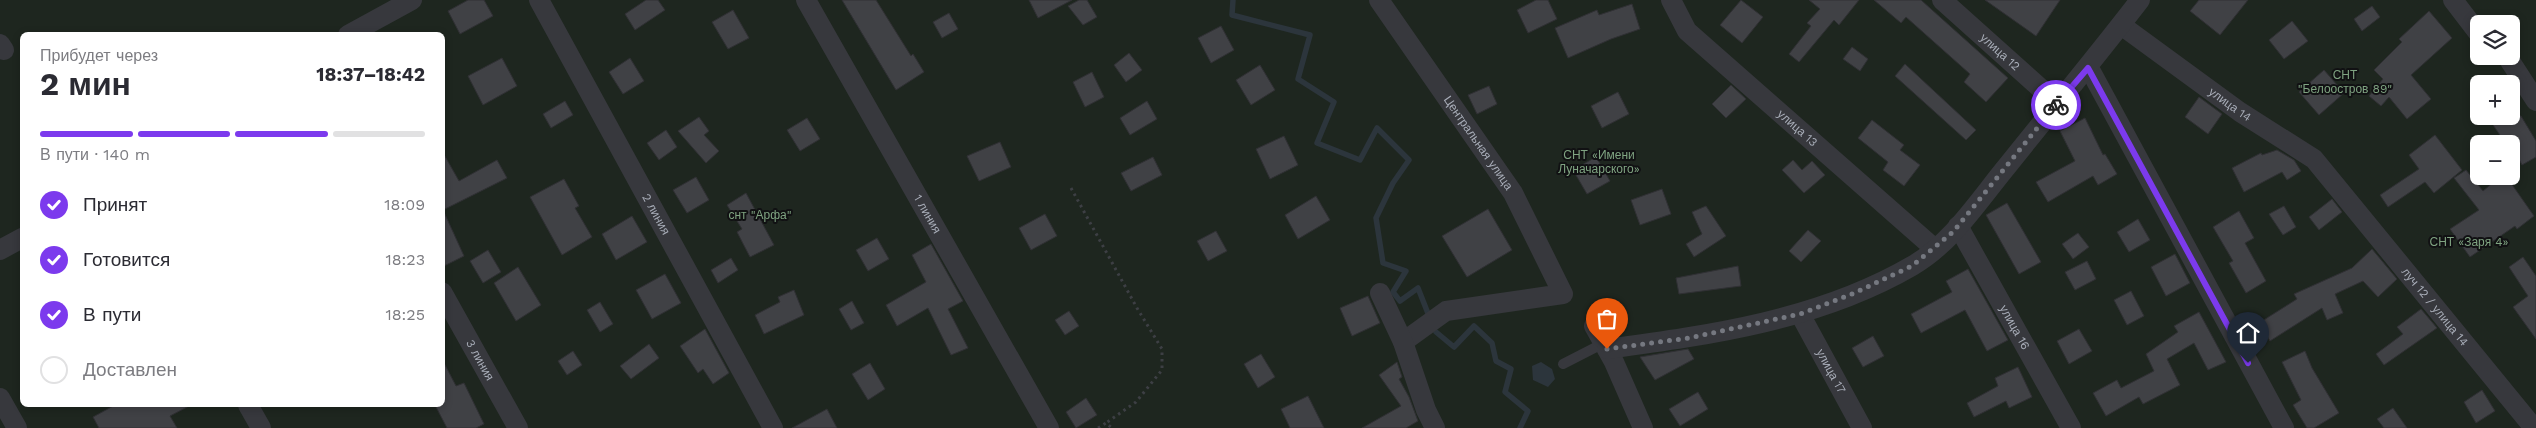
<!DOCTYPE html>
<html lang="ru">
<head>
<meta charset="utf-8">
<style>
	:root { --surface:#fff; --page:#f7f7f7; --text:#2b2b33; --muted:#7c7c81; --line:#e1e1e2; --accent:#7c3aed }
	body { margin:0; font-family:"Work Sans",sans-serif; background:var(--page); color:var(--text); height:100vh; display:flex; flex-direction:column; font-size:19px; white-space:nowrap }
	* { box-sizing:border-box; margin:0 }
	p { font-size:16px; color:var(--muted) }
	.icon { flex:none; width:28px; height:28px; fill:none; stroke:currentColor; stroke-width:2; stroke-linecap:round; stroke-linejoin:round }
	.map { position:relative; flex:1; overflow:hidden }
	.sheet { position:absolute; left:20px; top:32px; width:425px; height:375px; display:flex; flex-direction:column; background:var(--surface); border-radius:8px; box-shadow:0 2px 8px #0003 }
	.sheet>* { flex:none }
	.buttons { position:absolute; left:2470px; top:15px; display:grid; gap:10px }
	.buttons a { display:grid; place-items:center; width:50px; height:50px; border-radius:8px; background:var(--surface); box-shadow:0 2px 8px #0003; font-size:25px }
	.pin { position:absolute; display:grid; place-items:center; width:42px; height:42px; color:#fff; margin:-51px -21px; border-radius:50% 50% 50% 0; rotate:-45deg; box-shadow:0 0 5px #0007 }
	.pin .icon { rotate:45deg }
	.courier { position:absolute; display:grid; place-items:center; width:50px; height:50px; margin:-25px; border:4px solid #7c3aed; border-radius:50%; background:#fff; color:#222; box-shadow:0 1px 6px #0007 }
	.overview em { font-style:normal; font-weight:700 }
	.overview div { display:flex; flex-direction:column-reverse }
	.overview { display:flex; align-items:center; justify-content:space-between; height:85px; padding:0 20px }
	h1 { font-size:32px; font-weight:700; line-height:38px }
	.bar { display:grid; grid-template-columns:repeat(4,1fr); gap:8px 5px; align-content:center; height:60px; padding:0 20px }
	.bar i { height:6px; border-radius:4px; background:var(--line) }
	.bar .on { background:var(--accent) }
	.bar p { grid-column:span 4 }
	ol { padding:0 20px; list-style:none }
	li { display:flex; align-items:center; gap:15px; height:55px }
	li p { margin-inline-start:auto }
	li .icon { padding:5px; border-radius:50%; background:var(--accent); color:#fff; stroke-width:4 }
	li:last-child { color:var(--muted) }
	li i { width:28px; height:28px; border:2px solid var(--line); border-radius:50% }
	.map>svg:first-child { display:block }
</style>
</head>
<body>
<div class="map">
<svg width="2536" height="428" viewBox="0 0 2536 428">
	<rect width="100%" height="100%" fill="#161618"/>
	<path fill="#1e261f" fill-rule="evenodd" d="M0 0H2536V428H0ZM2479 24H2511V56H2479ZM22 35H442V405H22ZM2479 84H2511V116H2479ZM2479 144H2511V176H2479Z"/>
	<path fill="#2c353c" d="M1541 362 1552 369 1555 379 1548 387 1533 380 1532 366Z"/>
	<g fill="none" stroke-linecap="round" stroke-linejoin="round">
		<path stroke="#2c353c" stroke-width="5.5" d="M1233 0 1232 15 1310 35 1298 79 1334 102 1317 143 1360 160 1377 128 1409 160 1393 183 1376 218 1383 263 1406 271 1393 292 1400 301 1418 288 1429 316
			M1436 332 1454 347 1474 326 1492 343 1496 361 1511 369 1505 392 1528 411 1520 428"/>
	</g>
	<path fill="#404145" stroke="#303034" d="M468 0H484L493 16 460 34 448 11Z
		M646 0H658L665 10 635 30 625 14Z
		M842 0H876L911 56 913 54 924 72 896 90Z
		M1029 0H1072L1038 18Z
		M1079 0H1087L1097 17 1083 25 1068 6Z
		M1536 0H1548L1557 19 1528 33 1517 10Z
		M1741 0 1763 17 1742 43 1720 25Z
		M1809 0H1859L1839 25 1834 20 1799 62 1789 54 1811 26 1807 23 1820 9Z
		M1874 0H1921L2008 78 1986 102 1964 82 1970 74 1906 17 1901 23Z
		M1985 0H2060L2036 36Z
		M2199 0H2248L2220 35 2190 11Z
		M1632 4 1640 29 1611 39 1568 58 1555 28 1597 10 1599 15Z
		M2372 6 2380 17 2362 31 2354 19Z
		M733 10 749 38 728 49 712 22Z
		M2429 11 2452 38 2411 75 2431 99 2407 119 2389 97 2381 106 2369 96 2383 79 2374 70 2402 42 2399 39Z
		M949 13 958 29 942 38 933 22Z
		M2292 21 2308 41 2284 59 2269 40Z
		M1221 26 1234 50 1211 63 1198 38Z
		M1852 47 1868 59 1860 71 1843 59Z
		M1129 53 1142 70 1126 82 1114 65Z
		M502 58 517 86 483 105 468 76Z
		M630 58 644 81 623 94 609 72Z
		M1905 64 1976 130 1966 140 1895 76Z
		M1260 65 1275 90 1251 105 1236 80Z
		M2324 70 2344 93 2319 115 2299 92Z
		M1092 72 1104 97 1085 107 1073 82Z
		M1731 85 1746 99 1726 118 1712 104Z
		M1489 86 1497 104 1477 114 1468 95Z
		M1618 92 1629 114 1602 128 1591 106Z
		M2199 97 2222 114 2208 134 2185 117Z
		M565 101 573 115 551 128 543 114Z
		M1147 101 1157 119 1130 135 1120 118Z
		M2487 116H2521L2536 141V157L2522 165 2511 144H2506Z
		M699 117 709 131 704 135 719 151 706 163 678 131Z
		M807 118 820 139 800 151 787 130Z
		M2085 118 2103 155 2105 154 2117 174 2098 185 2093 176 2048 202 2036 182 2075 161 2060 131Z
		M1872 120 1904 145 1900 150 1920 165 1904 186 1883 170 1888 162 1858 138Z
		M666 130 677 147 659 160 647 143Z
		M2435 135 2462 170 2434 193 2425 182 2388 207 2380 195 2419 169 2409 155Z
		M1284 136 1298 165 1270 179 1256 149Z
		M1000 142 1011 167 979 181 967 156Z
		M2277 150 2294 160 2301 171 2287 180 2282 172 2244 192 2232 168 2261 153 2262 155Z
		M442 151 459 181 497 160 507 178 443 210 464 256 442 267Z
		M1153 157 1162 175 1131 191 1121 173Z
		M1596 157 1610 181 1587 194 1573 170Z
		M1793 160 1802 170 1812 161 1825 175 1804 193 1782 170Z
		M2466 170 2483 191 2501 176H2506L2534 216 2517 229 2515 226 2470 257 2450 229 2479 210 2454 178Z
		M696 177 709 200 687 213 673 190Z
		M564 179 579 206 575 208 592 237 562 255 530 197Z
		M1662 189 1671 214 1640 225 1631 200Z
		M746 193 774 245 750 257 737 232 742 229 727 205Z
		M1316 196 1330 220 1298 239 1285 215Z
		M2332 199 2342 212 2319 230 2309 217Z
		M2007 203 2041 262 2019 274 1986 215Z
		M1706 206 1726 236 1694 257 1686 244 1702 234 1692 212Z
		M2284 206 2296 227 2283 235 2269 214Z
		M1488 209 1512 250 1467 277 1442 236Z
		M2239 211 2254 238 2245 243 2266 281 2246 293 2229 263 2233 261 2213 227Z
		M1045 214 1057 236 1031 250 1019 228Z
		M632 216 647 242 616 260 602 234Z
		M2138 219 2150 240 2129 252 2117 232Z
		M1808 230 1821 241 1801 262 1789 251Z
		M1216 231 1227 251 1208 261 1197 241Z
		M2078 233 2089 247 2073 259 2062 244Z
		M877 238 889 259 868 271 856 250Z
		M931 244 963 301 948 309 968 348 951 355 928 308 897 326 886 305 926 282 912 255Z
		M2372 249 2397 279 2378 297 2363 281 2335 294 2343 313 2327 320 2322 308 2270 341 2259 323 2297 299 2294 294 2352 268Z
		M488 250 501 272 483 283 470 261Z
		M2175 254 2190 283 2166 296 2151 267Z
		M2523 257 2536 276V339L2513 307 2528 296 2509 267Z
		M731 258 738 270 718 283 711 270Z
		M2087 261 2096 279 2075 290 2065 272Z
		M1738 266 1741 286 1679 294 1676 278Z
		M518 267 541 305 516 321 494 283Z
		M1968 269 2008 340 1987 351 1965 310 1921 333 1911 314 1952 292 1946 281Z
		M665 274 681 303 652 319 636 290Z
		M794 290 804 315 764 334 755 315 780 302 778 297Z
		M2131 291 2144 316 2127 325 2114 300Z
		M1368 296 1380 323 1352 336 1340 308Z
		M852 301 864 323 851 330 839 309Z
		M600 302 613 324 600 332 587 310Z
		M2421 309 2437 328 2384 365 2376 354 2403 334 2397 327Z
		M1069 311 1079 326 1065 335 1055 320Z
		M2199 312 2226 362 2208 370 2194 343 2167 359 2180 385 2143 404 2139 397 2106 416 2093 393 2117 380 2121 388 2154 371 2146 354 2178 332 2174 326Z
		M705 329 729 373 713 384 703 369 698 373 680 346Z
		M2079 329 2092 351 2069 364 2057 341Z
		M1873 336 1884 356 1863 367 1852 348Z
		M649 344 659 358 631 379 620 366Z
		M1688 349 1694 359 1655 380 1640 357Z
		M573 351 582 365 567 375 558 361Z
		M2305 351 2312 368 2339 413 2314 428H2307L2293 405 2301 400 2282 362Z
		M1261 354 1275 377 1258 388 1244 364Z
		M442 359 456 386 464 383 484 424 476 428H447L435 405H442Z
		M1397 362 1402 377 1399 379 1409 397 1418 421 1406 428H1362L1401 406 1379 375Z
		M870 363 885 389 868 400 852 374Z
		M2018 367 2032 397 2009 408 2006 401 1974 417 1967 403 1998 386 1995 378Z
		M2482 390 2495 411 2476 423 2464 402Z
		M1698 392 1708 409 1680 426 1669 409Z
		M1308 396 1324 428H1290L1281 409Z
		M1086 398 1097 415 1076 428 1066 412Z
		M115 405H191L170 416 177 428H99L93 417Z
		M2393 408 2407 428H2384L2377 419Z
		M827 409 837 428H792Z"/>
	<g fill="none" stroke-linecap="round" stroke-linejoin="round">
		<path stroke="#3d3f44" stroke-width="3" stroke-dasharray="2.5 4" stroke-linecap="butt" d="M1071 188 1137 308 1162 349V370L1136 402 1106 423
			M1098 428 1106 423 1112 428"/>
		<path stroke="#37383d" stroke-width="10" d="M1563 364 1604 343"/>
		<g stroke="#37383d" stroke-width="20">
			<path id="s1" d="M539 0 773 428"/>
			<path id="s2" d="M806 0 1049 428"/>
			<path id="s3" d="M1379 0 1513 193 1563 294 1446 311 1403 342"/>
			<path id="s4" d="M1671 0 1687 31 1935 249"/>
			<path id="s5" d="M1942 0 2058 104"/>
			<path d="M2453 0 2479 34"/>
			<path id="s6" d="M2121 25 2240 112 2314 159 2534 428"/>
			<path d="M348 35 412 0"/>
			<path d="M0 44 4 50"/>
			<path d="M2510 61 2536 101"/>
			<path d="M2089 68 2284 428"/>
			<path id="s7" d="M1958 226 2071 428"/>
			<path d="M0 250 22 238"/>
			<path id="s8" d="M442 292 518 428"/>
			<path d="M1380 293 1403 342 1426 410 1435 428"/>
			<path id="s9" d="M1800 314 1862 428"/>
			<path d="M1594 326 1614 362 1643 428"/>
			<path d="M1607 349C1711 335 1819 320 1912 266 1952 243 1979 200 2008 165 2052 110 2097 56 2140 0"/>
			<path d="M0 398 17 428"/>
			<path d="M248 405 261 428"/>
		</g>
	</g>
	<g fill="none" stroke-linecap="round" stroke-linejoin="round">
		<path stroke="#757880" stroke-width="5" stroke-dasharray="0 9" d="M1607 349 1689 338 1800 314 1852 294 1912 266 1953 232 2056 105"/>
		<path stroke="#7c3aed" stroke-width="6" d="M2056 105 2088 68 2248 363"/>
	</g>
	<g text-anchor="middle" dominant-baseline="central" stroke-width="4" stroke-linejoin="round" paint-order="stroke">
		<g font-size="12" fill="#a8adb8" stroke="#111113">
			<text stroke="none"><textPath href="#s5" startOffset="78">улица 12</textPath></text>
			<text stroke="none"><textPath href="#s6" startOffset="135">улица 14</textPath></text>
			<text stroke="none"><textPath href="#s4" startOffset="182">улица 13</textPath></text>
			<text stroke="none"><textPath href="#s3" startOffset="174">Центральная улица</textPath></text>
			<text stroke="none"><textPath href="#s1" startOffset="244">2 линия</textPath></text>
			<text stroke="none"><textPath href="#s2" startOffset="246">1 линия</textPath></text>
			<text stroke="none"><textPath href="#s6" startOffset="426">луч 12 / улица 14</textPath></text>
			<text stroke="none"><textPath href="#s7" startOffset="116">улица 16</textPath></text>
			<text stroke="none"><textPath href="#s8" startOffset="78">3 линия</textPath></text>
			<text stroke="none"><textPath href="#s9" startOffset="65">улица 17</textPath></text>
		</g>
		<g font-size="12" fill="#7fa381" stroke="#111113">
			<text x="2345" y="75">СНТ<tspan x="2345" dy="14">"Белоостров 89"</tspan></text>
			<text x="1599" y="155">СНТ «Имени<tspan x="1599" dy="14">Луначарского»</tspan></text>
			<text x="760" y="215">снт "Арфа"</text>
			<text x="2469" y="242">СНТ «Заря 4»</text>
		</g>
	</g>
</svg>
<div class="buttons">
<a><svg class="icon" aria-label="layers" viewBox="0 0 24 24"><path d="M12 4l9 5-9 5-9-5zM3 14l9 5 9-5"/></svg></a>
<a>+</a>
<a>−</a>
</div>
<div class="pin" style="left:1607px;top:349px;background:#ea580c"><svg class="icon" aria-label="bag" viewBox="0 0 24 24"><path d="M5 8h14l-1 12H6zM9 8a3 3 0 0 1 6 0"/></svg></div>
<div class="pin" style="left:2248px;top:363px;background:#1f2937"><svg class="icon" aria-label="home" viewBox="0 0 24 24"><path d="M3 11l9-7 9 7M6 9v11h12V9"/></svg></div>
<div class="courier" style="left:2056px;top:105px"><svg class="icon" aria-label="bike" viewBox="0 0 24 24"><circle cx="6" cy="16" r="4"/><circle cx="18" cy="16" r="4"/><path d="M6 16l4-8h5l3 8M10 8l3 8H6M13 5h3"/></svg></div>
<section class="sheet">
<div class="overview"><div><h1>2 мин</h1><p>Прибудет через</p></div><em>18:37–18:42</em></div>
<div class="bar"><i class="on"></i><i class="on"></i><i class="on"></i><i></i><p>В пути · 140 m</p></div>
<ol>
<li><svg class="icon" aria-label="check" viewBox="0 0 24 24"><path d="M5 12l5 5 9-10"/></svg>Принят<p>18:09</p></li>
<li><svg class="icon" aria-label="check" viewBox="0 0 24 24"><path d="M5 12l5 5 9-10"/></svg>Готовится<p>18:23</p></li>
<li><svg class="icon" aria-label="check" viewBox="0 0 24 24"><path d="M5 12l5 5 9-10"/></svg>В пути<p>18:25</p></li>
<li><i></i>Доставлен</li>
</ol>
</section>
</div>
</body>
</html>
